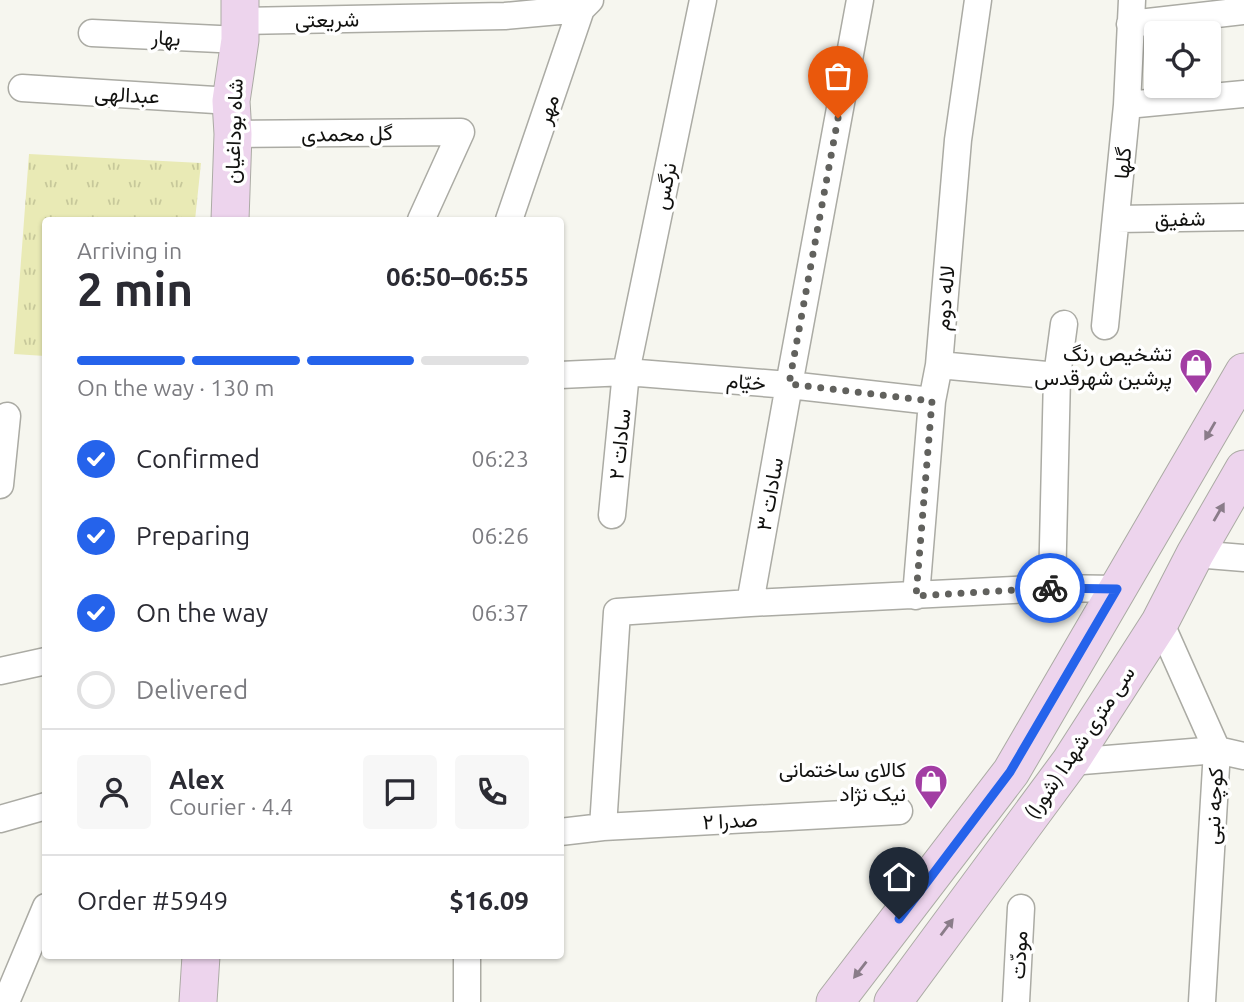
<!DOCTYPE html>
<html lang="en">
<head>
<meta charset="utf-8">
<style>
	:root { --surface:#fff; --page:#f7f7f7; --text:#2b2b33; --muted:#7c7c81; --line:#e1e1e2; --accent:#2563eb }
	body { margin:0; font-family:Ubuntu,Vazirmatn,sans-serif; background:var(--page); color:var(--text); height:100vh; display:flex; flex-direction:column; font-size:26px; white-space:nowrap }
	* { box-sizing:border-box; margin:0 }
	p { font-size:23px; color:var(--muted) }
	.icon { flex:none; width:38px; height:38px; fill:none; stroke:currentColor; stroke-width:2; stroke-linecap:round; stroke-linejoin:round }
	.map { position:relative; flex:1; overflow:hidden }
	.side { position:absolute; left:42px; top:217px; width:522px; height:742px; display:flex; flex-direction:column; background:var(--surface); border-radius:7px; box-shadow:0 2px 5px #0004 }
	.side>* { flex:none }
	.fabs { position:absolute; left:1144px; top:21px; display:grid; gap:14px }
	.fabs a { display:grid; place-items:center; width:77px; height:77px; border-radius:7px; background:var(--surface); box-shadow:0 2px 5px #0004; font-size:35px }
	.pin { position:absolute; display:grid; place-items:center; width:60px; height:60px; color:#fff; margin:-72px -30px; border-radius:50% 50% 50% 0; rotate:-45deg; box-shadow:0 0 7px #0007 }
	.pin .icon { rotate:45deg }
	.courier { position:absolute; display:grid; place-items:center; width:70px; height:70px; margin:-35px; border:5px solid #2563eb; border-radius:50%; background:#fff; color:#222; box-shadow:0 2px 9px #0007 }
	.summary em { font-style:normal; font-weight:600 }
	.summary div { display:flex; flex-direction:column-reverse }
	.summary { display:flex; align-items:center; justify-content:space-between; height:119px; padding:0 35px }
	h1 { font-size:46px; font-weight:600; line-height:52px }
	.bar { display:grid; grid-template-columns:repeat(4,1fr); gap:10px 7px; align-content:center; height:84px; padding:0 35px }
	.bar i { height:9px; border-radius:5px; background:var(--line) }
	.bar .selected { background:var(--accent) }
	.bar p { grid-column:span 4 }
	.line { display:flex; align-items:center; gap:18px; padding:0 35px; border-top:2px solid var(--line) }
	.line div { flex:1 }
	.round { display:grid; place-items:center; flex:none; width:74px; height:74px; border-radius:7px; background:var(--page) }
	ol { padding:0 35px; list-style:none }
	li { display:flex; align-items:center; gap:21px; height:77px }
	li p { margin-inline-start:auto }
	li .icon { padding:7px; border-radius:50%; background:var(--accent); color:#fff; stroke-width:4 }
	li:last-child { color:var(--muted) }
	li i { width:38px; height:38px; border:4px solid var(--line); border-radius:50% }
	.map>svg:first-child { display:block }
</style>
</head>
<body>
<div class="map">
<svg width="1244" height="1002" viewBox="0 0 1244 1002">
	<defs>
		<pattern id="grass-tufts" width="24" height="20" patternUnits="userSpaceOnUse" patternTransform="scale(1.75)"><rect width="24" height="20" fill="#e9eab5"/><path d="M3 7l-1-3M5 7V3M7 7l1-3M15 17l-1-3M17 17v-4M19 17l1-3" fill="none" stroke="#c7c89a"/></pattern>
	</defs>
	<rect width="100%" height="100%" fill="#f6f6ef"/>
	<path fill="url(#grass-tufts)" d="M29 154 201 163 195 220H46L45 356 14 354Z"/>
	<g fill="none" stroke-linecap="round" stroke-linejoin="round">
		<defs>
			<path id="street" d="M241 21 505 16 581 9
				M1130 24 1244 11
				M92 33 240 40
				M22 88 231 101
				M1127 105 1244 94
				M233 134 461 132 421 220
				M1117 219 1244 217
				M509 220 581 9 590 0
				M1105 326 1127 105 1132 0
				M939 365 1057 376
				M560 375 626 372 789 385 932 401
				M0 485 7 416
				M612 515 626 372 703 0
				M1195 554 1244 558
				M1052 588 1057 376 1064 324
				M916 596 932 401 939 365 958 140 978 0
				M750 603 789 385 860 0
				M1160 622 1217 750 1202 1002
				M0 671 46 661
				M1070 762 1217 750 1244 756
				M0 819 46 806
				M603 827 617 612 750 603 1052 588 1117 589
				M560 832 603 827 899 811
				M6 1002 46 907
				M467 1002V956
				M1016 1002 1021 908"/>
			<path id="secondary" d="M230 220 233 134 231 101 240 40V0
				M198 1002 201 956
				M835 1002 1011 772 1244 372
				M893 1002 1070 762 1160 622 1195 554 1244 469"/>
		</defs>
		<use href="#street" stroke="#ababa4" stroke-width="29"/>
		<use href="#secondary" stroke="#ababa4" stroke-width="39"/>
		<use href="#street" stroke="#fff" stroke-width="26"/>
		<use href="#secondary" stroke="#edd4ed" stroke-width="37"/>
	</g>
	<defs><path id="oneway-solid" d="M-6-.8H1V-3.2L6.5 0L1 3.2V.8H-6Z" transform="scale(1.75)"/></defs>
	<g fill="#8a7c89">
		<use href="#oneway-solid" transform="translate(1210 431) rotate(120)"/>
		<use href="#oneway-solid" transform="translate(1219 512) rotate(-60)"/>
		<use href="#oneway-solid" transform="translate(947 927) rotate(-53)"/>
		<use href="#oneway-solid" transform="translate(860 970) rotate(128)"/>
	</g>
	<g fill="none" stroke-linecap="round" stroke-linejoin="round">
		<path stroke="#61615d" stroke-width="7" stroke-dasharray="0 12.6" d="M838 118 789 384 932 401 916 596 1050 588"/>
		<path stroke="#2563eb" stroke-width="9" d="M899 919 1010 772 1117 589 1050 588"/>
	</g>
	<defs>
		<symbol id="shop-pin" viewBox="-11 -11 22 30"><path d="M0 17L-7.5 6A9.5 9.5 0 1 1 7.5 6Z" fill="#a23da3" stroke="#fff"/><path d="M-5-2.5h2.3a2.7 3.5 0 0 1 5.4 0H5L5.5 6h-11ZM-1.5-2.5h3a1.5 2.3 0 0 0-3 0Z" fill="#fff"/></symbol>
	</defs>
	<g fill-rule="evenodd">
		<use href="#shop-pin" x="1177" y="346" width="38" height="52"/>
		<use href="#shop-pin" x="912" y="762" width="38" height="52"/>
	</g>
	<g text-anchor="middle" dominant-baseline="central" stroke-width="7" stroke-linejoin="round" paint-order="stroke">
		<g font-size="21" fill="#11110f" stroke="#fff">
			<text transform="translate(327 19) rotate(-1)">شریعتی</text>
			<text transform="translate(166 37) rotate(3)">بهار</text>
			<text transform="translate(127 94) rotate(3)">عبدالهی</text>
			<text transform="translate(547 109) rotate(-71)">مهر</text>
			<text transform="translate(233 131) rotate(-88)">شاه بوداغیان</text>
			<text transform="translate(347 133) rotate(-1)">گل محمدی</text>
			<text transform="translate(1122 163) rotate(-85)">گلها</text>
			<text transform="translate(664 186) rotate(-78)">نرگس</text>
			<text transform="translate(1180 218) rotate(-1)">شفیق</text>
			<text transform="translate(944 298) rotate(-85)">لاله دوم</text>
			<text transform="translate(746 381) rotate(4)">خیّام</text>
			<text transform="translate(619 444) rotate(-84)">سادات ۲</text>
			<text transform="translate(769 494) rotate(-80)">سادات ۳</text>
			<text transform="translate(1079 742) rotate(-56)">سی متری شهدا (شورا)</text>
			<text transform="translate(1213 806) rotate(-87)">کوچه نبی</text>
			<text transform="translate(730 820) rotate(-3)">صدرا ۲</text>
			<text transform="translate(1018 955) rotate(-87)">مودّت</text>
		</g>
		<g font-size="21" fill="#11110f" stroke="#fff" text-anchor="end">
			<text x="1172" y="353">تشخیص رنگ<tspan x="1172" dy="24">پرشین شهرقدس</tspan></text>
			<text x="906" y="769">کالای ساختمانی<tspan x="906" dy="24">نیک نژاد</tspan></text>
		</g>
	</g>
</svg>
<div class="fabs">
<a><svg class="icon" aria-label="locate" viewBox="0 0 24 24"><circle cx="12" cy="12" r="6"/><path d="M12 2v4M12 18v4M2 12h4M18 12h4"/></svg></a>
</div>
<div class="pin" style="left:838px;top:118px;background:#ea580c"><svg class="icon" aria-label="bag" viewBox="0 0 24 24"><path d="M5 8h14l-1 12H6zM9 8a3 3 0 0 1 6 0"/></svg></div>
<div class="pin" style="left:899px;top:919px;background:#1f2937"><svg class="icon" aria-label="home" viewBox="0 0 24 24"><path d="M3 11l9-7 9 7M6 9v11h12V9"/></svg></div>
<div class="courier" style="left:1050px;top:588px"><svg class="icon" aria-label="bike" viewBox="0 0 24 24"><circle cx="6" cy="16" r="4"/><circle cx="18" cy="16" r="4"/><path d="M6 16l4-8h5l3 8M10 8l3 8H6M13 5h3"/></svg></div>
<section class="side">
<div class="summary"><div><h1>2 min</h1><p>Arriving in</p></div><em>06:50–06:55</em></div>
<div class="bar"><i class="selected"></i><i class="selected"></i><i class="selected"></i><i></i><p>On the way · 130 m</p></div>
<ol>
<li><svg class="icon" aria-label="check" viewBox="0 0 24 24"><path d="M5 12l5 5 9-10"/></svg>Confirmed<p>06:23</p></li>
<li><svg class="icon" aria-label="check" viewBox="0 0 24 24"><path d="M5 12l5 5 9-10"/></svg>Preparing<p>06:26</p></li>
<li><svg class="icon" aria-label="check" viewBox="0 0 24 24"><path d="M5 12l5 5 9-10"/></svg>On the way<p>06:37</p></li>
<li><i></i>Delivered</li>
</ol>
<div class="line" style="height:126px"><a class="round"><svg class="icon" aria-label="person" viewBox="0 0 24 24"><circle cx="12" cy="8" r="4"/><path d="M4 21q1-7 8-7t8 7"/></svg></a><div><b>Alex</b><p>Courier · 4.4</p></div><a class="round"><svg class="icon" aria-label="chat" viewBox="0 0 24 24"><path d="M4 5h16v11H9l-5 4z"/></svg></a><a class="round"><svg class="icon" aria-label="phone" viewBox="0 0 24 24"><path d="M5 4h4l2 5-3 2q2 4 5 5l2-3 5 2v4C11 20 4 13 5 4z"/></svg></a></div>
<div class="line" style="height:91px"><div>Order #5949</div><b>$16.09</b></div>
</section>
</div>
</body>
</html>
